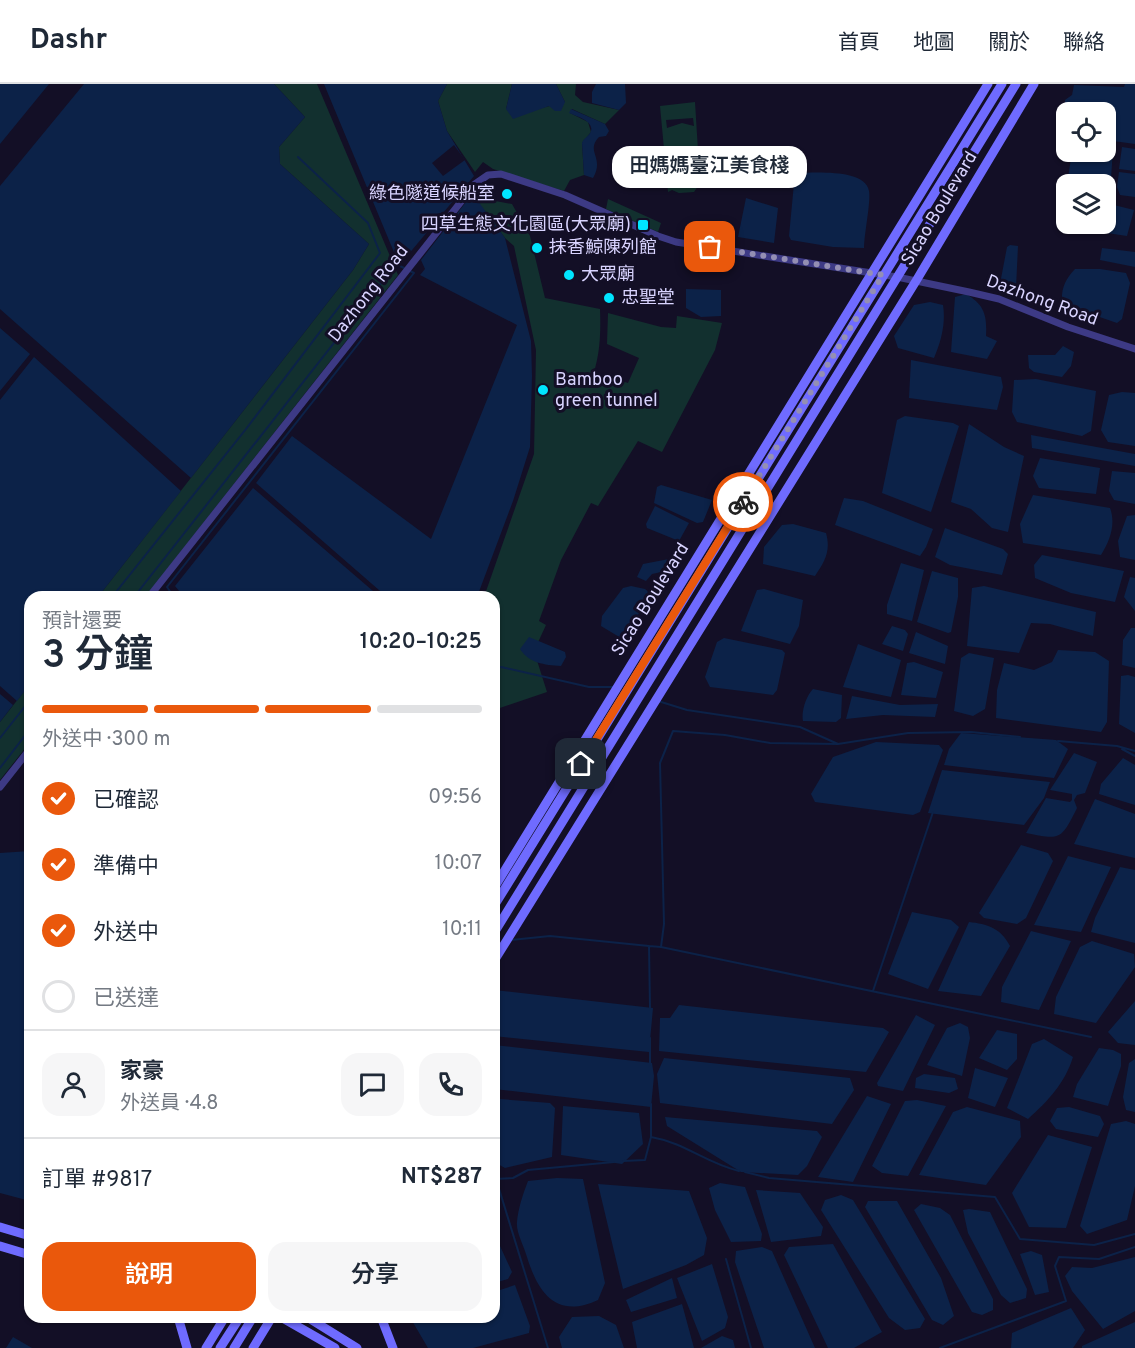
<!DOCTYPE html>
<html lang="zh-TW">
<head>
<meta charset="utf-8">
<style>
	:root { --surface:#fff; --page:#f6f6f7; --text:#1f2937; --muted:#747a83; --line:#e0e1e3; --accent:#ea580c }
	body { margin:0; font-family:Overpass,"Noto Sans TC",sans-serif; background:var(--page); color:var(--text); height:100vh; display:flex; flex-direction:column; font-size:22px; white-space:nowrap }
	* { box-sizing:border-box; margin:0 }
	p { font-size:20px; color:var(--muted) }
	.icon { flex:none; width:33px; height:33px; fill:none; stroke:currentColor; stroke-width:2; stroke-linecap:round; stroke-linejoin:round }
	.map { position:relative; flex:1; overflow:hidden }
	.panel { position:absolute; left:24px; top:507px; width:476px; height:732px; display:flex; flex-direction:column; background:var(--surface); border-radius:18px; box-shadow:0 2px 4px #0004 }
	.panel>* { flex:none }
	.controls { position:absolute; left:1056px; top:18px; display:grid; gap:12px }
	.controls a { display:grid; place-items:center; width:60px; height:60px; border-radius:12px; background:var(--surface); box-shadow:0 2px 4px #0004; font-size:30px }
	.pin { position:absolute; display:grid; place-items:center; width:51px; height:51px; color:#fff; margin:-26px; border-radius:12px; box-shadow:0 3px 9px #0006 }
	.courier { position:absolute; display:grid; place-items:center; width:60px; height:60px; margin:-30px; border:4px solid #ea580c; border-radius:50%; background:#fff; color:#222; box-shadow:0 2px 8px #0007 }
	.bubble { position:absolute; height:42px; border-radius:18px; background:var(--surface); box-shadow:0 2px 4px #0004; font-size:20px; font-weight:600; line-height:42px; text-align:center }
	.summary em { font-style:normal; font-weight:600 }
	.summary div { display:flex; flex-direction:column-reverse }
	.summary { display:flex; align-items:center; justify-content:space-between; height:102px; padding:0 18px }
	h1 { font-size:39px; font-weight:600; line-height:45px }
	.bar { display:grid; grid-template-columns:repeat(4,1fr); gap:9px 6px; align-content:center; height:72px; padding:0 18px }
	.bar i { height:8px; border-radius:4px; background:var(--line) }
	.bar .selected { background:var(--accent) }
	.bar p { grid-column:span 4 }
	.line { display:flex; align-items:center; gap:15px; padding:0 18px; border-top:2px solid var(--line) }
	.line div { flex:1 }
	.round { display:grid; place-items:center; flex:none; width:63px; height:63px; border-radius:18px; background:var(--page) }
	ol { padding:0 18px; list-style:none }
	li { display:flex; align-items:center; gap:18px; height:66px }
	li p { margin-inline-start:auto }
	li .icon { padding:6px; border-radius:50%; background:var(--accent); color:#fff; stroke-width:4 }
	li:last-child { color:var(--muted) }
	li i { width:33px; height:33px; border:3px solid var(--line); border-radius:50% }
	.button { display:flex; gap:12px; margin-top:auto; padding:12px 18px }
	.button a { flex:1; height:69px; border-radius:18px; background:var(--accent); color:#fff; font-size:24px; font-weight:600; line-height:69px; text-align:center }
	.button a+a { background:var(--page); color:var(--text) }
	header { display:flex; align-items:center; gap:36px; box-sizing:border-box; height:84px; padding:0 30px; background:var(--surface); border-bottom:2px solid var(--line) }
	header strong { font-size:28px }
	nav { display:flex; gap:33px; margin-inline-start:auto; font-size:21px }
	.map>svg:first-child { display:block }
</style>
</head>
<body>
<header>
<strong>Dashr</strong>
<nav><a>首頁</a><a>地圖</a><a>關於</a><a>聯絡</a></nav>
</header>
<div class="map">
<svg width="1135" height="1264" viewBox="0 0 1135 1264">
	<rect width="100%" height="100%" fill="#130f26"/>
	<path fill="#12302f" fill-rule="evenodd" d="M274 0H317L398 191 145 513H98L353 186 369 160 280 80 279 63 305 33Z
		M447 0H512L506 25H538L565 18 556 0H576L575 11 583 18 619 26 605 40 572 25 570 29 588 38 591 48 582 59 584 91 570 96 564 107 493 85 483 78 475 88 447 47 438 17Z
		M695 18 700 99 694 108 679 109 672 106 668 108 660 22ZM693 34 694 42 682 39 667 44 666 36Z
		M474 113 512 120 530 152 545 214 600 225C601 251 600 275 590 299L596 289 628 299 639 274 607 260 608 229 661 243 676 244 677 232 722 239 715 266 662 368 638 357 598 422 591 419 561 476 539 537 546 541 534 567 547 608 494 626V513H484L534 370 536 266 514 162 505 154Z
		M608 115 661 139 658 148 606 125Z
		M30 600V658L0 696V638Z"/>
	<path fill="#0c2248" d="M0 0H49L0 60Z
		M84 0H274L305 33 279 63 280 80 369 160 353 186 191 394 0 225V102Z
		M324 0H447L438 17 447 47 474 92 402 178 396 173Z
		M512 0H556L565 18 561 27H555L549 22 513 35 506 25Z
		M596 0H625L626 19 619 26 592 19V8Z
		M1125 0H1135V60L1106 56V28H1066V44L1065 16 1072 11 1074 1 1124 3Z
		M571 25 605 40 609 47 606 52 599 53C585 68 605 73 593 94L584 91 582 59C584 53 589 53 591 47 594 37 576 32 569 29Z
		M1122 63 1135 65V87L1119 85Z
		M1106 65 1113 66 1110 108 1106 107V100H1067L1072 68H1106Z
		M1119 88 1135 90V113L1120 111 1117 103Z
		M795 89C812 89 865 84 869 107 871 118 864 150 864 164L833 163 791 156 789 152Z
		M746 114 778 124 774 159 738 153Z
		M478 117 505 154 531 257 532 292 530 363 513 417 477 513H387L256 399 292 352 431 455 517 241 420 191 425 185 421 176 466 118Z
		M1106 119 1134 126 1127 152 1067 143 1066 138 1106 140Z
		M1010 161 1018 162 1016 204 1000 200 1007 163Z
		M1102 164 1135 168V183L1100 176Z
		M1075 185H1100L1126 189 1130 199 1122 235 1117 239 1062 220C1061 204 1065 196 1075 185Z
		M686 205 721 206V232L701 233 686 224Z
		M966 210C985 221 987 232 986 252L997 257 987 275 951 268 955 213Z
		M930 218 943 221C946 239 941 258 934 274L898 264 894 252 914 221Z
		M0 244 30 270 0 307Z
		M1063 262 1074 268 1071 282 1062 293 1034 288 1029 284 1028 271H1055Z
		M34 273 181 407 98 513H30V600L17 617 0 602V316Z
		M911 276 1001 293 1003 303 997 326 909 314Z
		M1036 295 1096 307 1091 347 1082 352 1017 338 1012 328 1014 296Z
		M1122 308 1135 309V362L1108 358 1101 346 1109 311Z
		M905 332 953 339 959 342 931 428 882 409 897 336Z
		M969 340 1004 363 1024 372 1008 448 992 444 971 425 951 418Z
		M1031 351 1135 370V382L1032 364Z
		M1040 374 1100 384 1096 410 1039 404 1033 392Z
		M1112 387 1135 389V420L1114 416 1109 407Z
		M661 401 712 416 703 438 697 439 654 419 657 403Z
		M253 404 380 513H184L175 502Z
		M1033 411 1110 424C1116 440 1110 457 1101 471L1023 459 1020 440Z
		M844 414 863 417 933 445 926 463 920 472 835 441Z
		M655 422 689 439 679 457 647 444 646 440Z
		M1135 431V476L1120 473 1118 457 1127 432Z
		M793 440 826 449C831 467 825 477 815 492L763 480 764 463 782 441Z
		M945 444 1003 465 1008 470 1002 491 950 481 935 473Z
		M1042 471 1124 487 1115 518 1071 509 1035 494 1034 481Z
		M669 475 670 481 666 487 652 490 646 497 637 493 643 480Z
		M901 479 924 486 912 537 887 530V521Z
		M932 487 958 494V513L951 548 948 549 917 538Z
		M1130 493 1135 494V527L1124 513Z
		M631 502 645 505 650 509 627 551 621 554 601 542 602 532 623 504Z
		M984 502 1096 528 1093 552 1050 540 1031 539 1019 569 967 562 972 504Z
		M764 505 803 516 799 542 790 560 741 547 757 506Z
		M892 542 905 546 908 550 903 567 882 560Z
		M1131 544H1135V584L1122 581 1123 556Z
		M916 548 948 562 945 580 909 569Z
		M529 553 565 568 566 573 561 582C544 581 529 579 520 565Z
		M724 554 782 566 785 569 777 606 773 611 710 603 705 593 717 558Z
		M858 560 901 576 891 613 843 603Z
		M1058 566 1095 568 1109 577 1107 638 1101 648 996 634 997 606 1004 579 1034 586 1052 578Z
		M969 569 994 574 985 625 973 632 954 627 961 574Z
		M914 578 943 588 936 614 901 611 907 579Z
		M1128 591 1135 593V649L1119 640 1121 592Z
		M813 605 842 611 841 634 836 638 803 637C801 628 806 612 813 605Z
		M0 610 13 621 0 638Z
		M852 612 900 621 938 620 935 633 883 631 846 635Z
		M961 649 1056 656 1068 665 1054 694 944 681 949 665Z
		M876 658 939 661 943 666 920 728 913 731 815 718 811 710 833 673Z
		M1074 669 1097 678 1085 709 1077 711 1074 716 1077 724C1061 756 1061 756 1026 749L1046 714 1070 718 1072 716V710L1050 706Z
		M1123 674 1135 681V721L1099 710 1101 700Z
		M942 686 1050 698 1044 714 1024 741 928 729Z
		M1095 715 1135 730V774L1074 760Z
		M1021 761 1048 769 1053 777 1026 834 1017 840 984 834 979 829Z
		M30 767V1117L0 1109V769Z
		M1068 772 1111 783 1081 848 1034 841Z
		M1120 783 1135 786V859L1091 848 1095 834Z
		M912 828 951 836 959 843 928 905 888 890Z
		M969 838C987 840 1001 844 1010 862L981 912 938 907Z
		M1031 847 1071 857 1039 926 1001 918 1002 903Z
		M1092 857 1134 870 1135 883 1096 939 1054 930 1056 913 1080 863Z
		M494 906 653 924 649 968 494 952Z
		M1135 917V961L1118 959 1108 948Z
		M679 921 883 944 889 948 866 988 659 967 660 934H670Z
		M916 931 935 941 903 1007 878 1002 877 999Z
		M960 939 968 943 970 954 962 992 927 981 947 944Z
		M997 946 1017 950V975L1007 986 979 974Z
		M1044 955 1073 973C1065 999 1048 1017 1028 1035L1007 1024 1032 960Z
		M494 961 652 979 654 992 651 1023 494 1005Z
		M1099 964 1113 966 1121 970V982L1108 1022 1073 1013 1077 1000Z
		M664 974 850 994 854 1006 832 1040 660 1019 657 990Z
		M1135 975V1028L1126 1026 1123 1013 1129 979Z
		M975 984 1008 994 995 1023 968 1014Z
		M924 990 955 994 958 1005 949 1009 915 1004 916 994Z
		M867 1012 891 1020 853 1098 818 1093Z
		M500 1015 550 1019 555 1024 552 1073 505 1084 496 1079Z
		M917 1016 946 1022 908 1092 882 1089 872 1082 905 1017Z
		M563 1022 639 1029 643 1060 622 1080 561 1071Z
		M967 1023 1020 1037 1021 1053 986 1101 919 1091 953 1028Z
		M1069 1023 1100 1032 1104 1040 1098 1053 1056 1045 1050 1037 1057 1024Z
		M665 1033 817 1047 822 1053 807 1082 798 1091 741 1088 667 1042Z
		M1126 1037 1135 1040V1102L1127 1136 1087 1150 1080 1142 1111 1040Z
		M1048 1051 1092 1063 1066 1144 1029 1143 1012 1109Z
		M557 1094 583 1095 605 1199 598 1216C555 1236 537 1207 526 1170 523 1160 516 1148 517 1138 518 1125 523 1110 528 1097Z
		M720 1099 745 1103 762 1150 761 1157 731 1158 715 1126 709 1104Z
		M598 1100 689 1107 707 1154 704 1171 686 1181 623 1205Z
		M756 1106 800 1109 823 1143 821 1152 771 1158Z
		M841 1111 853 1116 925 1235 920 1244 905 1246 889 1234 821 1126 825 1116Z
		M868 1117H897L941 1194 954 1232 943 1241 932 1236 865 1123Z
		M921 1120 940 1124 950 1131 993 1215V1226L982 1231 972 1228 914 1126Z
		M969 1125 990 1128 1027 1205 1026 1214 1010 1219 1001 1211 968 1149 963 1126Z
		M494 1149 512 1188 508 1195 494 1199Z
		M833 1160 882 1248 854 1264H828L784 1171 789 1163Z
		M762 1163 772 1167 815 1264H764L735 1178 736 1167Z
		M1031 1167 1042 1171 1049 1208 1035 1211 1020 1170Z
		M1135 1173V1227L1103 1245 1072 1207 1065 1192 1072 1183 1092 1184Z
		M712 1180 728 1233 725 1244 702 1257 677 1194Z
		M672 1194 677 1214 631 1228 626 1216Z
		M515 1201 530 1242 529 1249 473 1264H428L411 1235 494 1233V1208Z
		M682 1220 694 1264H637L632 1238Z
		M1071 1224 1085 1246 1073 1264H1011L1012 1249Z
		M599 1232 616 1241 624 1264H562L559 1253 572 1233Z
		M1135 1238V1264H1082V1262Z
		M722 1252 733 1256 735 1264H701Z
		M13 1253 32 1264H6Z"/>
	<path fill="#130f26" d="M454 61 465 76 443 92 432 79Z"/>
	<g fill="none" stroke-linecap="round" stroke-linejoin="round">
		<path stroke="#0c2248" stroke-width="2" d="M112 513 246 345 380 169 368 139 298 73
			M134 513 400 175
			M174 513 167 503 414 189 396 180
			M501 583 589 603H613
			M658 617 687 626 800 643 838 660 908 649 971 648 1020 653
			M0 654 30 616
			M1058 657 1117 662 1135 667
			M1122 665 1135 672
			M0 684 30 645
			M511 856 550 852 649 862
			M661 863 1091 953
			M873 907 933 728
			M650 924 649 862 661 863 664 840 660 679 673 647 725 651 770 659 838 660
			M650 954V981
			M651 1053C686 1059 705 1079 739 1087
			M623 1077 645 1076 651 1053V1020
			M745 1088 769 1094 995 1113 1020 1155 1094 1161 1135 1150
			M494 1095 513 1094 528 1086 614 1078
			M496 1095 548 1264
			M726 1175 751 1264
			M940 1264 1066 1217 1055 1182 1059 1173 1099 1175 1135 1163"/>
		<path stroke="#3d3a85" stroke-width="7" d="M149 513 475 100 488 91 501 90 565 111 658 152 676 158 897 193 969 208 999 215 1068 243 1135 265
			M0 703 30 665"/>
		<path stroke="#6f6bff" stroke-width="9" d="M494 804 988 0
			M494 822 1002 0
			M494 849 1016 0
			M494 877 916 197 1034 0
			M0 1143 30 1152
			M0 1162 30 1171
			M178 1233 187 1264
			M281 1233 335 1264
			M307 1233 357 1264
			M381 1233 393 1264
			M206 1264 225 1233
			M220 1264 240 1233
			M234 1264 253 1233
			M253 1264 272 1233"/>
	</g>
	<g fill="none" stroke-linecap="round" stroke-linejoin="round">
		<path stroke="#948fb3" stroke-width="6" stroke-dasharray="0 10.8" d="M710 163 883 191 743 418"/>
		<path stroke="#ea580c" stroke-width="8" d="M581 680 743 418"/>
	</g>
	<g fill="#00e5ff" stroke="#130f26" stroke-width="2">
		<circle cx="507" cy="110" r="6"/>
		<rect x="637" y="135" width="12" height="12" rx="3"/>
		<circle cx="537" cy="164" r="6"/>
		<circle cx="569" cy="191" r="6"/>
		<circle cx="609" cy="214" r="6"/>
		<circle cx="543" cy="306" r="6"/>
	</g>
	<g text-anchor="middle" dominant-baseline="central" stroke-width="6" stroke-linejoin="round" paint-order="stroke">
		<g font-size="18" fill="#d9d4ff" stroke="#130f26" text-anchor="start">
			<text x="495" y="110" text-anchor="end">綠色隧道候船室</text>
			<text x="631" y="141" text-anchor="end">四草生態文化園區(大眾廟)</text>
			<text x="549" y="164">抹香鯨陳列館</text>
			<text x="581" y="191">大眾廟</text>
			<text x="621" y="214">忠聖堂</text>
			<text x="555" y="296">Bamboo<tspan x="555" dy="21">green tunnel</tspan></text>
		</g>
		<g font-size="18" fill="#d9d4ff" stroke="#130f26">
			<text transform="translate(940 125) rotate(-59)">Sicao Boulevard</text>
			<text transform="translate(369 210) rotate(-52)">Dazhong Road</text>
			<text transform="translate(1042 217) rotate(20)">Dazhong Road</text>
			<text transform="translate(651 516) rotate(-58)">Sicao Boulevard</text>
		</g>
	</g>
</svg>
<div class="controls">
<a><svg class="icon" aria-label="locate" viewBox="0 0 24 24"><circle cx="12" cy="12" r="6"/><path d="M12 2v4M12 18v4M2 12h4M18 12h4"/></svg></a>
<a><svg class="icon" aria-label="layers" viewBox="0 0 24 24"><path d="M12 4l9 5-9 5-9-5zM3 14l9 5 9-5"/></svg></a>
</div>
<div class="pin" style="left:710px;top:163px;background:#ea580c"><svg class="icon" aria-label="bag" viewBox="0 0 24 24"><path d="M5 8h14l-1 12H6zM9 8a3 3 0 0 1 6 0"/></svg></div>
<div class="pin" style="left:581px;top:680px;background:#1f2937"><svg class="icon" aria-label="home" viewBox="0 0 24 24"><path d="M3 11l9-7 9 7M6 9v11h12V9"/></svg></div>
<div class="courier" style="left:743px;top:418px"><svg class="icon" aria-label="bike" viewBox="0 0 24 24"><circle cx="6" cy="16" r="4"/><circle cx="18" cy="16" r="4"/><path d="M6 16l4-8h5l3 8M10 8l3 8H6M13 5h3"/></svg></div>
<div class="bubble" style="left:612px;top:62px;width:195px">田媽媽臺江美食棧</div>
<section class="panel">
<div class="summary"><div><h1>3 分鐘</h1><p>預計還要</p></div><em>10:20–10:25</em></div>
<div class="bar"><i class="selected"></i><i class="selected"></i><i class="selected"></i><i></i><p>外送中 · 300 m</p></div>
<ol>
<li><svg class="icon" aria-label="check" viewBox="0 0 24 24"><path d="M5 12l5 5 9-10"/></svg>已確認<p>09:56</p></li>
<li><svg class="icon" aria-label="check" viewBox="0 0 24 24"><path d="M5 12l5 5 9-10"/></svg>準備中<p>10:07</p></li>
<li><svg class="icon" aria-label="check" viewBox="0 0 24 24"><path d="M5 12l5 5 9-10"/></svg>外送中<p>10:11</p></li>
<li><i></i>已送達</li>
</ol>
<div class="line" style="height:108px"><a class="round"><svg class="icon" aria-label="person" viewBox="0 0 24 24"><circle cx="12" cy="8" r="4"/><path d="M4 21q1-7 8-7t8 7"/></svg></a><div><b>家豪</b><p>外送員 · 4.8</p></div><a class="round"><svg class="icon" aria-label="chat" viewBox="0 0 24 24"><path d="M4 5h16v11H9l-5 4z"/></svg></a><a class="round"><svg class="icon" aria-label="phone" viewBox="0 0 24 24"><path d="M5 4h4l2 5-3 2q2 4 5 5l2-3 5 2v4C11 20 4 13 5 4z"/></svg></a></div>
<div class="line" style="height:78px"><div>訂單 #9817</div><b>NT$287</b></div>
<div class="button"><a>說明</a><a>分享</a></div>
</section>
</div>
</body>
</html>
